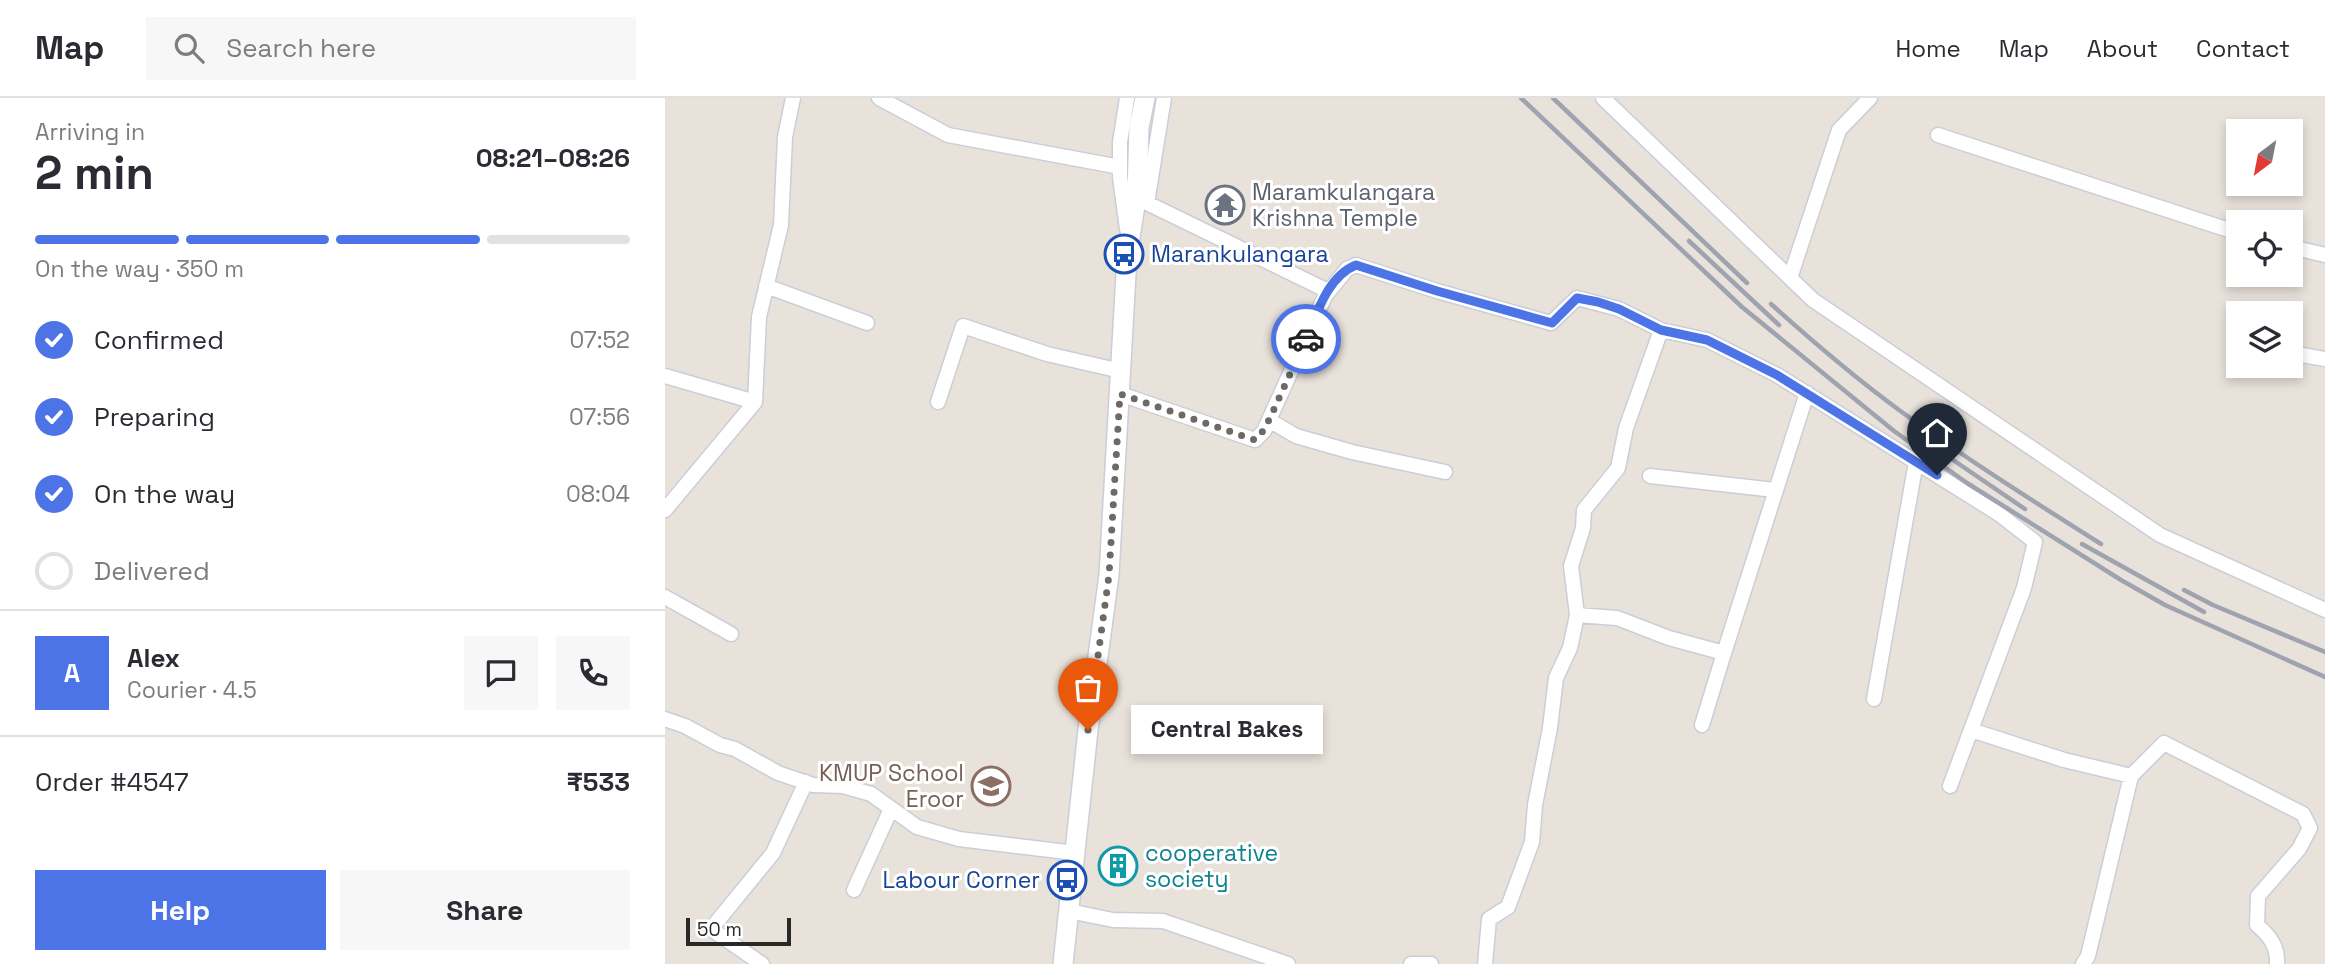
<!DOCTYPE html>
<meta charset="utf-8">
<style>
:root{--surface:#fff;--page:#f7f7f7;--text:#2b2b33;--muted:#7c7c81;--line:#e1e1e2;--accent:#4c74e6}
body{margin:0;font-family:"Space Grotesk",sans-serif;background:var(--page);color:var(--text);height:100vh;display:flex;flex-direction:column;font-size:26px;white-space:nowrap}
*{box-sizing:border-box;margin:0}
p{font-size:23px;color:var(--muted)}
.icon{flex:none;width:38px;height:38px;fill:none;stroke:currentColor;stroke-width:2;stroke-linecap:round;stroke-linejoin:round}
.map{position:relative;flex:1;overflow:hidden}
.drawer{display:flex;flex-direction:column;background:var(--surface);width:665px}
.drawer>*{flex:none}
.needle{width:46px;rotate:212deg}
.buttons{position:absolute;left:1561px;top:21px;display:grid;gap:14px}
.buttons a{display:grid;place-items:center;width:77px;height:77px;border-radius:0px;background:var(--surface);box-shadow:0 4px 10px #0003;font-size:35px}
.scale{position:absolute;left:21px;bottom:18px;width:105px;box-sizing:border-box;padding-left:7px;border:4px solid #282828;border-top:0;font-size:19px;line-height:24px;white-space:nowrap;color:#282828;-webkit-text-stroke:5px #fff;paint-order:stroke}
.pin{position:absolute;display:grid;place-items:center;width:60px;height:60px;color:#fff;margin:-72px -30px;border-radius:50% 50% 50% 0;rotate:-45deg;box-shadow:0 0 7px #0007}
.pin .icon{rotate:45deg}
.courier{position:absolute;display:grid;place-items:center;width:70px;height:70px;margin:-35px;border:5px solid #4c74e6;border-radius:50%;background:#fff;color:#222;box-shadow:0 2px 9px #0007}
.bubble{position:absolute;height:49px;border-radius:0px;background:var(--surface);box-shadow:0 4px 10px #0003;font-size:23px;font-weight:800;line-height:49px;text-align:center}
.summary em{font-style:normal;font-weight:800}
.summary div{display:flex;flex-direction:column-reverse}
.summary{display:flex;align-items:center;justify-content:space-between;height:119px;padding:0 35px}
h1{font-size:46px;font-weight:800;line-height:52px}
.bar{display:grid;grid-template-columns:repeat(4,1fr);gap:10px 7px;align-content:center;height:84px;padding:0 35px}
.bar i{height:9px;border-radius:5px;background:var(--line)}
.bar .on{background:var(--accent)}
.bar p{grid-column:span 4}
.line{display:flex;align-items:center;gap:18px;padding:0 35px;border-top:2px solid var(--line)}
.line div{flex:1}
.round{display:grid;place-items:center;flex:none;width:74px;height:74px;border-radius:0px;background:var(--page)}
ol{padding:0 35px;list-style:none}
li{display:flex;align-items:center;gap:21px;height:77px}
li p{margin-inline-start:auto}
li .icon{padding:7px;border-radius:50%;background:var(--accent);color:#fff;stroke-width:4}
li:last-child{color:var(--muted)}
li i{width:38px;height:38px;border:4px solid var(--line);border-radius:50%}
.action{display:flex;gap:14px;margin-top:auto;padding:14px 35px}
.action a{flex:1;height:80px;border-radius:0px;background:var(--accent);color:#fff;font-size:28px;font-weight:800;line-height:80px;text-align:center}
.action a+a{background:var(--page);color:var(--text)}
header{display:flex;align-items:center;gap:42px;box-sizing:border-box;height:98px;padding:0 35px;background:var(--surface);border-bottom:2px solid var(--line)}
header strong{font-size:33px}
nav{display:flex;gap:38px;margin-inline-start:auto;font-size:24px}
.search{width:490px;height:63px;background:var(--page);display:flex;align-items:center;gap:18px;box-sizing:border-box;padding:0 24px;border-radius:0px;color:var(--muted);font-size:26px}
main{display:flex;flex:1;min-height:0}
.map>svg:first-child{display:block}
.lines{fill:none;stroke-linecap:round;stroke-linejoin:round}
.minor-casing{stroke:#caced9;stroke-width:17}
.secondary-casing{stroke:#caced9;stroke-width:22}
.minor{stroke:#fff;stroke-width:14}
.secondary{stroke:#fff;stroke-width:19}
.rail{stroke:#9fa3b0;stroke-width:4.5}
.done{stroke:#6c6967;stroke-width:7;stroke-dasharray:0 12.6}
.route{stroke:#4c74e6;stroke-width:9}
.labels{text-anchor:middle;stroke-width:6;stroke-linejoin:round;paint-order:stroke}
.worship-label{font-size:23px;fill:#5b616d;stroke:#fff;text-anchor:start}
.transit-label{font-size:23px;fill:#164399;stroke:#fff;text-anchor:start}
.education-label{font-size:23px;fill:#785e54;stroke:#fff;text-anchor:end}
.culture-label{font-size:23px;fill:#0d838f;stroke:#fff;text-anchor:start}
</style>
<header>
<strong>Map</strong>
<div class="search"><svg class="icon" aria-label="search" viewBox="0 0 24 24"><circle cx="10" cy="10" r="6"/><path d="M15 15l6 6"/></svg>Search here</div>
<nav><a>Home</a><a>Map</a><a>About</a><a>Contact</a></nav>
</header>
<main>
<section class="drawer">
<div class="summary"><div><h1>2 min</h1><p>Arriving in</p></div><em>08:21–08:26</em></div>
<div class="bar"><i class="on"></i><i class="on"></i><i class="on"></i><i></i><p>On the way · 350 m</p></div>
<ol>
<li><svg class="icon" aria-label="check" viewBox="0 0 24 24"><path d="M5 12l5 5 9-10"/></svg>Confirmed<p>07:52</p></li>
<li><svg class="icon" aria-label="check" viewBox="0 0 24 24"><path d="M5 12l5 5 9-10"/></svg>Preparing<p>07:56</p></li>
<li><svg class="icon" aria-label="check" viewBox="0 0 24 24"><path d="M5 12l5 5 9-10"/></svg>On the way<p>08:04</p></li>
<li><i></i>Delivered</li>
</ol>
<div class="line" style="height:126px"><b class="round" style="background:var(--accent);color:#fff">A</b><div><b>Alex</b><p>Courier · 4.5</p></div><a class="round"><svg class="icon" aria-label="chat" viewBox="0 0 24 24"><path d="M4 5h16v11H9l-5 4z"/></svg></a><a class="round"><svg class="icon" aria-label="phone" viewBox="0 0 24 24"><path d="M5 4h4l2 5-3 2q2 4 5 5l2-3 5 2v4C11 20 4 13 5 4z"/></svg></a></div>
<div class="line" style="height:91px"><div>Order #4547</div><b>₹533</b></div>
<div class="action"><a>Help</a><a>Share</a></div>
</section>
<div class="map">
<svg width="1660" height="866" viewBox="0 0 1660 866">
<rect width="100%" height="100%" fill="#e9e2db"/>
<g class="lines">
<defs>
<path id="minor" d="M214,0l69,37 172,32
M499,0l-17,105 181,88
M938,0l210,202 347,235 165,75
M1273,37l300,98
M462,131l-7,-52v-35l7,-44
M1626,149l34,8
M1125,180l49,-148 31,-32
M101,188l101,37
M1626,255l34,6
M0,278l90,26 -90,108
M455,296l135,46 9,-9 5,-11 56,-124 22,-27 9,-4 81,26 114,32 26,-25 42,11 42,21 46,10 70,35 222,139 36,28 -11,46 -74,198
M90,304l4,-85 22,-92 4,-88 8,-39
M273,304l25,-76 84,28 74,17
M604,322l27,16 56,16 93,20
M985,378l125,14
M0,499l66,37
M912,517l40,3 52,20 55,15 83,-260
M1209,601l42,-237
M0,621l20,7 35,19 15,4 43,24 35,12 30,1 28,8 46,33 42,12 116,14
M1037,627l22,-72
M1306,632l93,30 67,16
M189,792l37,-81
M404,813l44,9 50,1 125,43
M97,866l-51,-35 62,-76 33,-71
M746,866h20
M820,866l4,-45 19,-12 24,-65 3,-37 15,-77 6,-50 14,-30 7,-33 -6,-49 12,-38 1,-18 34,-42 8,-40 35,-98
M1418,866l5,-8 43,-180 33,-33 139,71 7,14 -11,21 -41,47 -1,29c13,11 21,22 20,39"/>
<path id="secondary" d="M398,866l25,-234 21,-155 18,-319 10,-63 2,-66 6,-29"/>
</defs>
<!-- minor casing -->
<use href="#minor" class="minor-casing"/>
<!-- secondary casing -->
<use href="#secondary" class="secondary-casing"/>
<!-- minor -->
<use href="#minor" class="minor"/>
<!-- secondary -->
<use href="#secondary" class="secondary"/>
<!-- rail -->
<path class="rail" d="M856,0l221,209 152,124 73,52 154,97 44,25 160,72
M888,0l194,185
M1024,143l90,84
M1106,206c41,37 83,73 128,106 66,48 134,91 202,134
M1250,336l110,75
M1417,446l122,68
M1519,492l29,15 112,47"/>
</g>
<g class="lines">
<!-- done -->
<path class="done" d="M423,632l21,-155 11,-181 135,46 8,-9 6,-11 37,-81"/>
<!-- route -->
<path class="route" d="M641,241c11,-26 22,-63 50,-74l81,26 115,32 25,-25 21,4 21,7 42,21 46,10 70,35 160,100"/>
</g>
<!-- icons -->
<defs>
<symbol id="temple-ring" viewBox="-11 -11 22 22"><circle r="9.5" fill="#fff" stroke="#6b7280" stroke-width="1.5"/><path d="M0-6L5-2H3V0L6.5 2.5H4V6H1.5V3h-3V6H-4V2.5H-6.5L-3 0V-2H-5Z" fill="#6b7280"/></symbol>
<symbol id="bus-ring" viewBox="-11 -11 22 22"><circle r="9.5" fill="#fff" stroke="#1a4fb4" stroke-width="1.5"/><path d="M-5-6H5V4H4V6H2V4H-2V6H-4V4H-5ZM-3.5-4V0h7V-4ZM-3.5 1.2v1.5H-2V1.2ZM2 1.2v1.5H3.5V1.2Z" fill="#1a4fb4"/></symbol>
<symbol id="school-ring" viewBox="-11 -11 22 22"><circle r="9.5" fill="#fff" stroke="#8d6e63" stroke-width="1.5"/><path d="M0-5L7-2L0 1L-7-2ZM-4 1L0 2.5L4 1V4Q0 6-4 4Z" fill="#8d6e63"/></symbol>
<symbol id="building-ring" viewBox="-11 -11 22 22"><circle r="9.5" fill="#fff" stroke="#0f9aa8" stroke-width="1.5"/><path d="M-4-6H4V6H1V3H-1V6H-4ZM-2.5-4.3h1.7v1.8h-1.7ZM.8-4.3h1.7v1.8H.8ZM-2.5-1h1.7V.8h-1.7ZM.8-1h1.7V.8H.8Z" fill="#0f9aa8"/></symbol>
</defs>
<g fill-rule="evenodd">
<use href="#temple-ring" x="538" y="85" width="44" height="44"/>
<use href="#bus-ring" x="437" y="134" width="44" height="44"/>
<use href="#school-ring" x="304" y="666" width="44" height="44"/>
<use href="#building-ring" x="431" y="746" width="44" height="44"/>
<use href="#bus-ring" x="380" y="760" width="44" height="44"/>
</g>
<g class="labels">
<!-- worship labels -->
<g class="worship-label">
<text x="587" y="102">Maramkulangara<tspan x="587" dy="26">Krishna Temple</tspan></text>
</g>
<!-- transit labels -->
<g class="transit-label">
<text x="486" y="164">Marankulangara</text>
<text x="375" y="790" text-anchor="end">Labour Corner</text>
</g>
<!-- education labels -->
<g class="education-label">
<text x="299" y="683">KMUP School<tspan x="299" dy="26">Eroor</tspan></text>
</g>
<!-- culture labels -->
<g class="culture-label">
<text x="480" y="763">cooperative<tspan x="480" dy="26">society</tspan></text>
</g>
</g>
</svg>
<div class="buttons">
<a><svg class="needle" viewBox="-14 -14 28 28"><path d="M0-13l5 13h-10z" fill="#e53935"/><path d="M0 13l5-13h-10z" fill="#7c7c81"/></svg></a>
<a><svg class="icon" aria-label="locate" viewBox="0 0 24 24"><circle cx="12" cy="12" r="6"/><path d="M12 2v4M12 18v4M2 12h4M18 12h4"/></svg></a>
<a><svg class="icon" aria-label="layers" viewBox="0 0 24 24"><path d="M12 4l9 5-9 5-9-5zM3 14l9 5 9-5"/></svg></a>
</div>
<div class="scale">50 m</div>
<div class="pin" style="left:423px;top:632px;background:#ea580c"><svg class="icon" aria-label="bag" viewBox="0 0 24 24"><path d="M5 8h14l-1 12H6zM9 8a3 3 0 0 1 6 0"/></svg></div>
<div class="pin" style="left:1272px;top:377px;background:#1f2937"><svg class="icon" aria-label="home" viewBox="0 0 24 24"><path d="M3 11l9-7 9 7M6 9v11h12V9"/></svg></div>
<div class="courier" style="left:641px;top:241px"><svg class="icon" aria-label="car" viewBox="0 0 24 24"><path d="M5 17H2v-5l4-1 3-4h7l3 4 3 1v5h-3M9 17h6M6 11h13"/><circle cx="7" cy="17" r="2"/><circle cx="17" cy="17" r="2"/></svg></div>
<div class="bubble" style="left:466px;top:607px;width:192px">Central Bakes</div>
</div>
</main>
